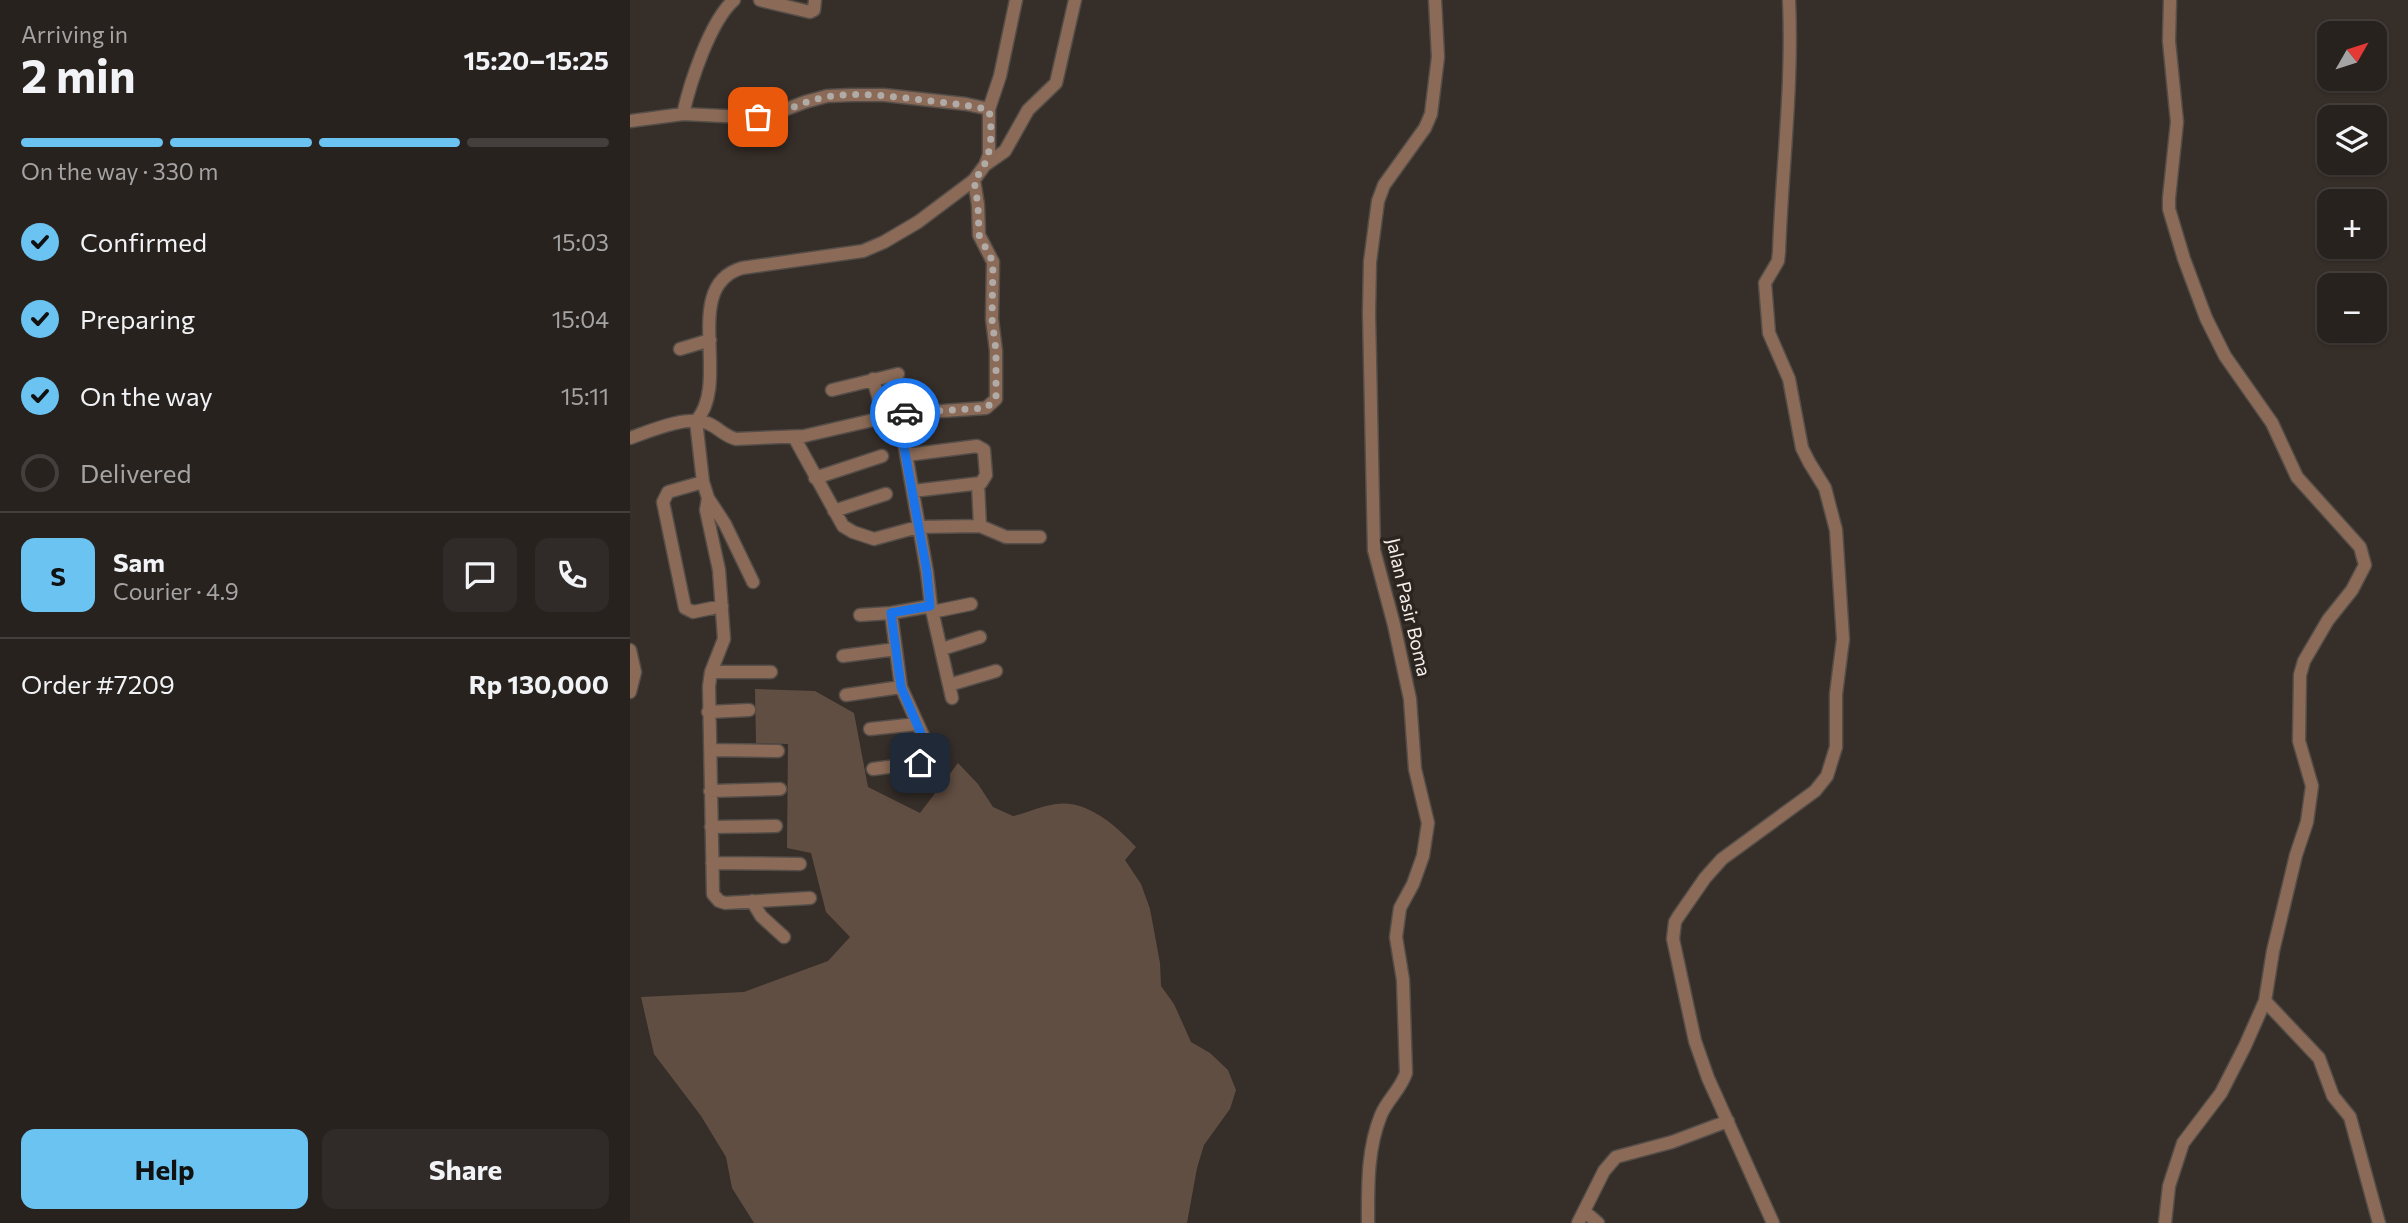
<!DOCTYPE html>
<meta charset="utf-8">
<style>
:root{--surface:#28221f;--page:#302a28;--text:#f1f3f6;--muted:#a5a4a4;--line:#443f3d;--accent:#6ac3f1}
body{margin:0;font-family:Commissioner,sans-serif;background:var(--page);color:var(--text);height:100vh;display:flex;flex-direction:column;font-size:26px;white-space:nowrap}
*{box-sizing:border-box;margin:0}
p{font-size:23px;color:var(--muted)}
.icon{flex:none;width:38px;height:38px;fill:none;stroke:currentColor;stroke-width:2;stroke-linecap:round;stroke-linejoin:round}
.map{position:relative;flex:1;overflow:hidden}
.details{display:flex;flex-direction:column;background:var(--surface);width:630px}
.details>*{flex:none}
.needle{width:46px;rotate:51deg}
.fabs{position:absolute;left:1687px;top:21px;display:grid;gap:14px}
.fabs a{display:grid;place-items:center;width:70px;height:70px;border-radius:14px;background:var(--surface);box-shadow:0 2px 5px #0004,0 0 0 2px var(--line);font-size:35px}
.pin{position:absolute;display:grid;place-items:center;width:60px;height:60px;color:#fff;margin:-30px;border-radius:14px;box-shadow:0 4px 10px #0006}
.courier{position:absolute;display:grid;place-items:center;width:70px;height:70px;margin:-35px;border:5px solid #1a73e8;border-radius:50%;background:#fff;color:#222;box-shadow:0 2px 9px #0007}
.overview em{font-style:normal;font-weight:700}
.overview div{display:flex;flex-direction:column-reverse}
.overview{display:flex;align-items:center;justify-content:space-between;height:119px;padding:0 21px}
h1{font-size:46px;font-weight:700;line-height:52px}
.bar{display:grid;grid-template-columns:repeat(4,1fr);gap:10px 7px;align-content:center;height:84px;padding:0 21px}
.bar i{height:9px;border-radius:5px;background:var(--line)}
.bar .active{background:var(--accent)}
.bar p{grid-column:span 4}
.line{display:flex;align-items:center;gap:18px;padding:0 21px;border-top:2px solid var(--line)}
.line div{flex:1}
.round{display:grid;place-items:center;flex:none;width:74px;height:74px;border-radius:14px;background:var(--page)}
ol{padding:0 21px;list-style:none}
li{display:flex;align-items:center;gap:21px;height:77px}
li p{margin-inline-start:auto}
li .icon{padding:7px;border-radius:50%;background:var(--accent);color:#111;stroke-width:4}
li:last-child{color:var(--muted)}
li i{width:38px;height:38px;border:4px solid var(--line);border-radius:50%}
.action{display:flex;gap:14px;margin-top:auto;padding:14px 21px}
.action a{flex:1;height:80px;border-radius:14px;background:var(--accent);color:#111;font-size:28px;font-weight:700;line-height:80px;text-align:center}
.action a+a{background:var(--page);color:var(--text)}
main{display:flex;flex:1;min-height:0}
.map>svg:first-child{display:block}
.green{fill:#614e42}
.lines{fill:none;stroke-linecap:round;stroke-linejoin:round}
.minor-casing{stroke:#544d48;stroke-width:15}
.minor{stroke:#8b6b57;stroke-width:12}
.done{stroke:#b1aba7;stroke-width:7;stroke-dasharray:0 12.6}
.route{stroke:#1a73e8;stroke-width:9}
.labels{text-anchor:middle;stroke-width:7;stroke-linejoin:round;paint-order:stroke}
.street-label{font-size:19px;fill:#f3eeeb;stroke:#2c241f}
</style>
<main>
<section class="details">
<div class="overview"><div><h1>2 min</h1><p>Arriving in</p></div><em>15:20–15:25</em></div>
<div class="bar"><i class="active"></i><i class="active"></i><i class="active"></i><i></i><p>On the way · 330 m</p></div>
<ol>
<li><svg class="icon" aria-label="check" viewBox="0 0 24 24"><path d="M5 12l5 5 9-10"/></svg>Confirmed<p>15:03</p></li>
<li><svg class="icon" aria-label="check" viewBox="0 0 24 24"><path d="M5 12l5 5 9-10"/></svg>Preparing<p>15:04</p></li>
<li><svg class="icon" aria-label="check" viewBox="0 0 24 24"><path d="M5 12l5 5 9-10"/></svg>On the way<p>15:11</p></li>
<li><i></i>Delivered</li>
</ol>
<div class="line" style="height:126px"><b class="round" style="background:var(--accent);color:#111">S</b><div><b>Sam</b><p>Courier · 4.9</p></div><a class="round"><svg class="icon" aria-label="chat" viewBox="0 0 24 24"><path d="M4 5h16v11H9l-5 4z"/></svg></a><a class="round"><svg class="icon" aria-label="phone" viewBox="0 0 24 24"><path d="M5 4h4l2 5-3 2q2 4 5 5l2-3 5 2v4C11 20 4 13 5 4z"/></svg></a></div>
<div class="line" style="height:91px"><div>Order #7209</div><b>Rp 130,000</b></div>
<div class="action"><a>Help</a><a>Share</a></div>
</section>
<div class="map">
<svg width="1778" height="1223" viewBox="0 0 1778 1223">
<rect width="100%" height="100%" fill="#362e29"/>
<!-- green -->
<path class="green" d="M125,689l60,2 39,22 14,74 52,26 38,-50 20,21 15,23 20,9c14,-3 28,-10 43,-12 30,-5 61,22 80,43l-11,13 16,24 9,25 10,54 1,23 13,18 17,38 19,11 18,17 8,20 -6,19 -26,36 -7,23 -10,55h-433l-22,-35 -6,-31 -25,-41 -47,-62 -13,-57 103,-5 84,-31 22,-24 -24,-25 -15,-59 -24,-5 1,-104 -32,-1z"/>
<g class="lines">
<defs>
<path id="minor" d="M130,0l50,12 4,-2 1,-10
M53,114c7,-31 27,-93 51,-114
M0,121l53,-7 61,3 27,-2 34,-13 22,-6 25,-1h32l82,9 23,5
M355,165l20,-14 23,-41 28,-27 19,-83
M50,349l30,-9
M243,379l11,38
M202,390l66,-16
M269,414l28,158 4,34 21,92
M164,437l49,89 10,6 21,7 44,-12 62,-1 26,11h34
M0,438c20,-7 57,-23 77,-15 11,4 17,13 29,16l68,-3 95,-22 87,-6 10,-9v-48l-4,-32 1,-57 -14,-27 -1,-30 -4,-25
M277,455l70,-9 7,4 2,25 -5,8 -68,8
M185,478l67,-22
M73,482l-35,10 -5,10 22,106 8,4 29,-6
M348,484l2,42
M78,498l-2,12 13,60 5,69 -13,33 -2,14 4,208 6,7 6,2 85,-5
M204,511l52,-17
M123,582l-28,-58 -17,-26 -5,-16 -7,-61c36,-39 -16,-135 46,-153l121,-17 21,-9 34,-20 56,-42 11,-15 4,-10v-46l11,-33 16,-76
M302,612l39,-8
M230,615l31,-2
M312,649l38,-12
M0,650l5,22 -5,20
M213,656l53,-7
M81,672h60
M319,685l47,-14
M216,695l55,-8
M78,712l41,-2
M240,729l47,-5
M81,750l67,1
M243,769l54,-7 4,-3v-6l-30,-66 -10,-74 40,-7
M80,791l70,-2
M81,827l65,-1
M82,863l88,1
M122,901l9,15 23,21
M1635,1001l54,57 14,38 17,21 29,106
M954,1211l14,12
M738,1223c0,-36 -1,-74 13,-108 6,-15 20,-26 25,-42l-3,-93 -7,-43 4,-29 13,-24 10,-28 5,-33 -13,-54 -5,-70 -16,-74 -20,-75 -5,-237 1,-51 8,-61 6,-16 41,-57 6,-14 7,-57 -3,-57
M948,1223l26,-52 12,-14 56,-15 56,-21
M1143,1223l-65,-145 -13,-37 -22,-102 2,-17 3,-5 27,-39 17,-19 93,-68 12,-15 9,-29v-53l7,-55 -7,-109 -11,-42 -16,-26 -7,-14 -13,-69 -20,-46 -4,-50 13,-22 1,-9c3,-84 14,-168 10,-252
M1535,1223l4,-37 14,-43 38,-50 24,-47 20,-45 8,-50 23,-96 11,-33 5,-36 -13,-45 1,-66 4,-14 24,-41 24,-30 13,-25 -5,-18 -63,-70 -25,-54 -47,-67 -19,-38 -22,-59 -15,-50v-11l8,-76 -8,-81 1,-41"/>
</defs>
<!-- minor casing -->
<use href="#minor" class="minor-casing"/>
<!-- minor -->
<use href="#minor" class="minor"/>
</g>
<g class="lines">
<!-- done -->
<path class="done" d="M128,117c24,-3 45,-16 68,-20 34,-6 70,0 104,4 20,2 39,4 59,9 4,24 3,51 -15,70l4,25 1,30 14,27 -1,57 4,32v48l-10,9 -81,5"/>
<!-- route -->
<path class="route" d="M275,413l-7,1 29,158 3,34 -39,7 10,74 30,70 -2,4 -9,2"/>
</g>
<g class="labels">
<!-- street labels -->
<g class="street-label">
<text transform="translate(779 607) rotate(77)" y="7">Jalan Pasir Boma</text>
</g>
</g>
</svg>
<div class="fabs">
<a><svg class="needle" viewBox="-14 -14 28 28"><path d="M0-13l5 13h-10z" fill="#e53935"/><path d="M0 13l5-13h-10z" fill="#a5a4a4"/></svg></a>
<a><svg class="icon" aria-label="layers" viewBox="0 0 24 24"><path d="M12 4l9 5-9 5-9-5zM3 14l9 5 9-5"/></svg></a>
<a>+</a>
<a>−</a>
</div>
<div class="pin" style="left:128px;top:117px;background:#ea580c"><svg class="icon" aria-label="bag" viewBox="0 0 24 24"><path d="M5 8h14l-1 12H6zM9 8a3 3 0 0 1 6 0"/></svg></div>
<div class="pin" style="left:290px;top:763px;background:#1f2937"><svg class="icon" aria-label="home" viewBox="0 0 24 24"><path d="M3 11l9-7 9 7M6 9v11h12V9"/></svg></div>
<div class="courier" style="left:275px;top:413px"><svg class="icon" aria-label="car" viewBox="0 0 24 24"><path d="M5 17H2v-5l4-1 3-4h7l3 4 3 1v5h-3M9 17h6M6 11h13"/><circle cx="7" cy="17" r="2"/><circle cx="17" cy="17" r="2"/></svg></div>
</div>
</main>
